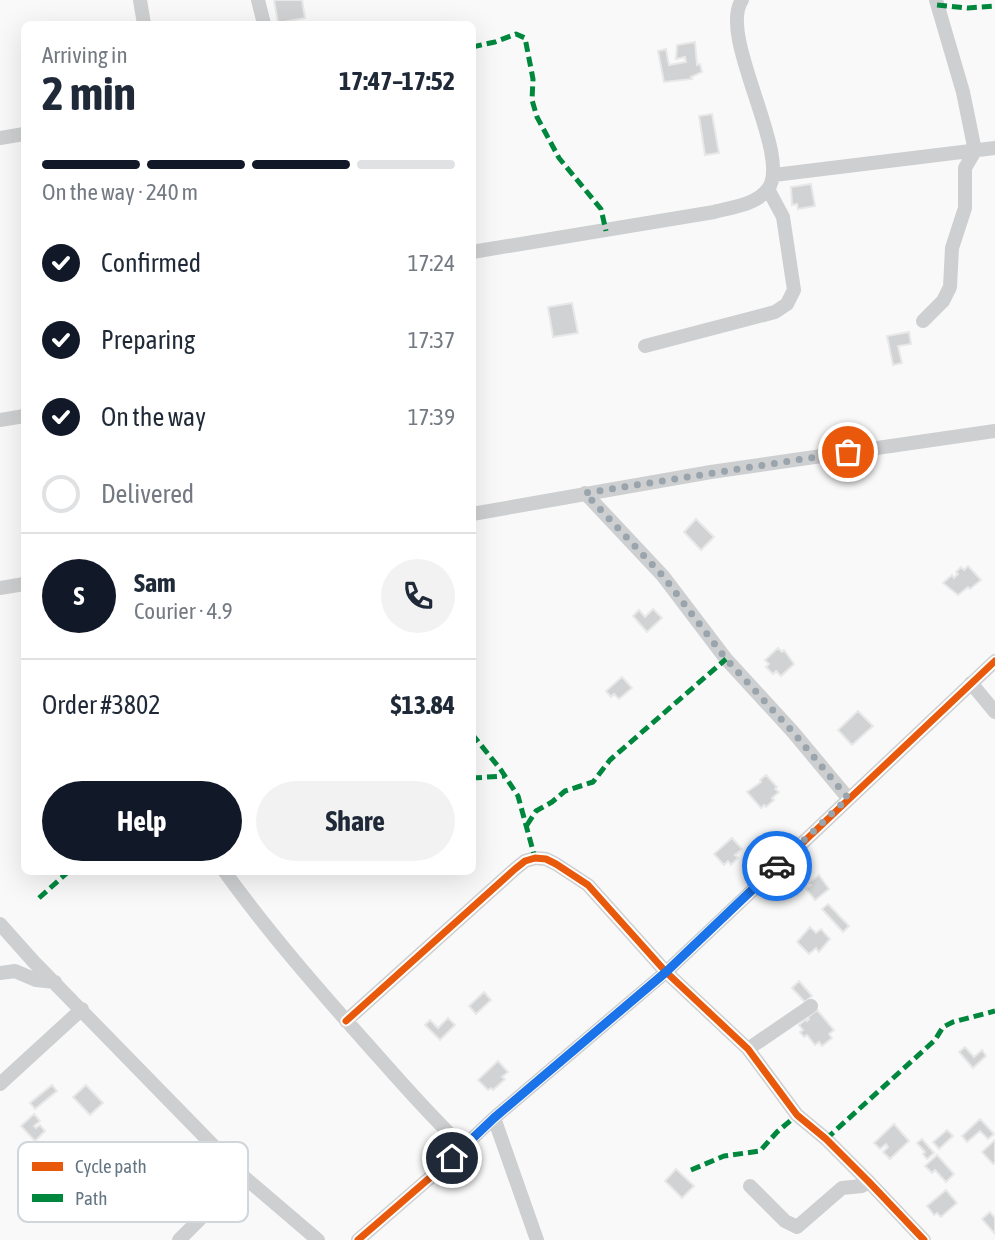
<!DOCTYPE html>
<meta charset="utf-8">
<style>
:root{--surface:#fff;--page:#f2f2f3;--text:#1f2937;--muted:#747a83;--line:#e0e1e3;--accent:#111827}
body{margin:0;font-family:"Asap Condensed",sans-serif;background:var(--page);color:var(--text);height:100vh;display:flex;flex-direction:column;font-size:26px;white-space:nowrap}
*{box-sizing:border-box;margin:0}
p{font-size:23px;color:var(--muted)}
.icon{flex:none;width:38px;height:38px;fill:none;stroke:currentColor;stroke-width:2;stroke-linecap:round;stroke-linejoin:round}
.map{position:relative;flex:1;overflow:hidden}
.panel{position:absolute;left:21px;top:21px;width:455px;height:854px;display:flex;flex-direction:column;background:var(--surface);border-radius:10px;box-shadow:0 7px 28px #0002}
.panel>*{flex:none}
.pin{position:absolute;display:grid;place-items:center;width:60px;height:60px;color:#fff;margin:-30px;border:4px solid #fff;border-radius:50%;box-shadow:0 2px 7px #0007}
.courier{position:absolute;display:grid;place-items:center;width:70px;height:70px;margin:-35px;border:5px solid #1a73e8;border-radius:50%;background:#fff;color:#222;box-shadow:0 2px 9px #0007}
.overview em{font-style:normal;font-weight:700}
.overview div{display:flex;flex-direction:column-reverse}
.overview{display:flex;align-items:center;justify-content:space-between;height:119px;padding:0 21px}
h1{font-size:46px;font-weight:700;line-height:52px}
.bar{display:grid;grid-template-columns:repeat(4,1fr);gap:10px 7px;align-content:center;height:84px;padding:0 21px}
.bar i{height:9px;border-radius:5px;background:var(--line)}
.bar .current{background:var(--accent)}
.bar p{grid-column:span 4}
.line{display:flex;align-items:center;gap:18px;padding:0 21px;border-top:2px solid var(--line)}
.line div{flex:1}
.round{display:grid;place-items:center;flex:none;width:74px;height:74px;border-radius:37px;background:var(--page)}
ol{padding:0 21px;list-style:none}
li{display:flex;align-items:center;gap:21px;height:77px}
li p{margin-inline-start:auto}
li .icon{padding:7px;border-radius:50%;background:var(--accent);color:#fff;stroke-width:4}
li:last-child{color:var(--muted)}
li i{width:38px;height:38px;border:4px solid var(--line);border-radius:50%}
.action{display:flex;gap:14px;margin-top:auto;padding:14px 21px}
.action a{flex:1;height:80px;border-radius:42px;background:var(--accent);color:#fff;font-size:28px;font-weight:700;line-height:80px;text-align:center}
.action a+a{background:var(--page);color:var(--text)}
.map>svg:first-child{display:block}
.building{fill:#d0d2d3;stroke:#e8e8e8;stroke-width:2}
.lines{fill:none;stroke-linecap:round;stroke-linejoin:round}
.street{stroke:#cecfd0;stroke-width:14}
.quiet{stroke:#00873e;stroke-width:5;stroke-dasharray:10 5;stroke-linecap:butt}
.cycleway-casing{stroke:#fff;stroke-width:11}
.cycleway{stroke:#e8590c;stroke-width:7}
.done{stroke:#99a4ac;stroke-width:7;stroke-dasharray:0 12.6}
.route{stroke:#1a73e8;stroke-width:9}
.key{fill:#fff;stroke:#d1d6da;stroke-width:2}
.key-label{font-size:19px;fill:#657683}
</style>
<div class="map">
<svg width="995" height="1240" viewBox="0 0 995 1240">
<rect width="100%" height="100%" fill="#f9f9f9"/>
<!-- building -->
<path class="building" d="M274,0h28l3,18 -27,5z
M695,42l2,23 3,-1 2,8 -11,5 1,2 -28,3 -6,-31 8,-2 3,16 17,-3 -1,-5 -9,2 1,-14z
M712,114l7,39 -14,2 -6,-39z
M811,184l4,22 -17,3 -1,-5 -5,1 -1,-18z
M572,303l6,30 -25,4 -5,-30z
M909,332l2,12 -13,2 4,17 -9,2 -6,-29z
M696,519l18,18 -13,13 -17,-18z
M968,566l13,14 -11,9 -2,-2 -10,8 -15,-12 9,-8 2,3 4,-4 -2,-2 5,-5 3,3z
M653,609l9,9 -15,14 -14,-16 6,-6 6,7z
M778,648l4,4 2,-2 10,14 -13,12 -5,-5 -3,3 -7,-7 3,-3 -4,-4z
M622,677l10,11 -13,11 -5,-5 -3,3 -5,-6z
M858,711l15,15 -21,19 -14,-15z
M766,775l11,12 -2,2 4,3 -7,6 2,2 -8,7 -2,-2 -3,3 -14,-16 14,-10 -1,-2z
M732,838l10,11 -7,6 3,3 -7,7 -3,-4 -4,4 -10,-11z
M819,875l10,14 -14,11 -9,-11 5,-4 -2,-2z
M828,904l21,22 -6,6 -21,-23z
M810,927l6,6 5,-4 9,10 -11,13 -3,-4 -7,6 -12,-12z
M799,981l13,15 -7,6 -13,-14z
M484,992l7,8 -15,14 -7,-8z
M817,1010l17,20 -5,4 3,4 -10,8 -3,-4 -4,3 -8,-10 -3,2 -4,-5 3,-2 -4,-5 7,-6 1,2 2,-2 -1,-2z
M448,1018l7,7 -15,15 -15,-15 5,-5 8,8z
M965,1047l9,10 8,-7 4,6 -13,12 -14,-16z
M498,1061l10,11 -6,5 3,2 -12,11 -2,-2 -3,2 -10,-10z
M52,1085l5,6 -22,18 -5,-6z
M86,1085l17,18 -13,12 -17,-18z
M34,1114l6,7 -6,5 2,2 4,-3 5,6 -10,10 -14,-15z
M980,1119l14,15 -6,5 -8,-8 -13,11 -5,-6z
M894,1124l15,17 -19,18 -7,-7 5,-5 -2,-3 -6,5 -6,-6z
M947,1130l6,6 -14,13 -6,-7z
M922,1139l12,14 -7,6 -4,-5 2,-2 -8,-9z
M995,1140v23l-2,1 -11,-12z
M937,1155l17,19 -8,8 -11,-12 -3,3 -7,-7z
M676,1169l18,17 -12,12 -17,-17z
M946,1190l11,13 -16,14 -4,-4 -3,2 -7,-9z
M990,1212l5,6v16l-13,-15z"/>
<g class="lines">
<!-- street -->
<path class="street" d="M140,0l4,24
M258,0l6,24
M0,138l24,-4
M774,175l221,-27
M472,252l242,-40c18,-5 42,-7 54,-23 25,-33 -51,-153 -26,-189
M923,321l20,-20 7,-14 2,-39 13,-40v-40l10,-17 -12,-59 -27,-92
M645,346l130,-34 12,-8 7,-14 -11,-73 -15,-28
M0,420l24,-4
M585,493l78,83 63,83 67,73 55,66
M472,514l239,-42 284,-41
M0,588l24,-4
M971,683l24,29
M225,872c44,61 93,117 143,173 31,35 61,70 95,102
M0,924l33,37 210,215 75,64
M0,973l15,-2 21,9 19,2
M346,1021l169,-152 10,-8 10,-3 11,1 10,5 32,21 78,87 82,77 49,66 29,24 43,43 55,58
M748,1049l63,-43
M0,1084l82,-75
M494,1118l43,122
M750,1186l35,35 12,6 45,-39 20,-2 7,-4
M179,1240l64,-64
M358,1240l82,-71 54,-51 172,-146 329,-311"/>
<!-- quiet -->
<path class="quiet" d="M937,5l31,3 27,-2
M472,47l23,-5 21,-8 9,4 8,41 -1,21 5,17 22,41 42,51 5,22
M472,734l29,36 17,26 17,62
M472,778l33,-2
M527,825l9,-14 16,-9 13,-11 28,-9 17,-22 116,-101
M39,898l29,-26
M826,1139l109,-99 8,-13 10,-5 42,-11
M691,1170l33,-14 36,-5 17,-19 20,-17"/>
<defs>
<path id="cycleway" d="M346,1021l169,-152 10,-8 10,-3 11,1 10,5 32,21 78,87 82,77 49,66 29,24 43,43 55,58
M358,1240l82,-71 54,-51 172,-146 329,-311"/>
</defs>
<!-- cycleway casing -->
<use href="#cycleway" class="cycleway-casing"/>
<!-- cycleway -->
<use href="#cycleway" class="cycleway"/>
</g>
<g class="lines">
<!-- done -->
<path class="done" d="M777,866l71,-68 -55,-66 -67,-73 -63,-83 -78,-83 263,-41"/>
<!-- route -->
<path class="route" d="M452,1158l42,-40 172,-146 111,-106"/>
</g>
<!-- legend -->
<rect x="18" y="1142" width="230" height="80" rx="10" class="key"/>
<rect x="32" y="1162" width="31" height="9" fill="#e8590c"/>
<rect x="32" y="1194" width="31" height="8" fill="#00873e"/>
<g class="key-label">
<text x="75" y="1173">Cycle path</text>
<text x="75" y="1205">Path</text>
</g>
</svg>
<div class="pin" style="left:848px;top:452px;background:#ea580c"><svg class="icon" aria-label="bag" viewBox="0 0 24 24"><path d="M5 8h14l-1 12H6zM9 8a3 3 0 0 1 6 0"/></svg></div>
<div class="pin" style="left:452px;top:1158px;background:#1f2937"><svg class="icon" aria-label="home" viewBox="0 0 24 24"><path d="M3 11l9-7 9 7M6 9v11h12V9"/></svg></div>
<div class="courier" style="left:777px;top:866px"><svg class="icon" aria-label="car" viewBox="0 0 24 24"><path d="M5 17H2v-5l4-1 3-4h7l3 4 3 1v5h-3M9 17h6M6 11h13"/><circle cx="7" cy="17" r="2"/><circle cx="17" cy="17" r="2"/></svg></div>
<section class="panel">
<div class="overview"><div><h1>2 min</h1><p>Arriving in</p></div><em>17:47–17:52</em></div>
<div class="bar"><i class="current"></i><i class="current"></i><i class="current"></i><i></i><p>On the way · 240 m</p></div>
<ol>
<li><svg class="icon" aria-label="check" viewBox="0 0 24 24"><path d="M5 12l5 5 9-10"/></svg>Confirmed<p>17:24</p></li>
<li><svg class="icon" aria-label="check" viewBox="0 0 24 24"><path d="M5 12l5 5 9-10"/></svg>Preparing<p>17:37</p></li>
<li><svg class="icon" aria-label="check" viewBox="0 0 24 24"><path d="M5 12l5 5 9-10"/></svg>On the way<p>17:39</p></li>
<li><i></i>Delivered</li>
</ol>
<div class="line" style="height:126px"><b class="round" style="background:var(--accent);color:#fff">S</b><div><b>Sam</b><p>Courier · 4.9</p></div><a class="round"><svg class="icon" aria-label="phone" viewBox="0 0 24 24"><path d="M5 4h4l2 5-3 2q2 4 5 5l2-3 5 2v4C11 20 4 13 5 4z"/></svg></a></div>
<div class="line" style="height:91px"><div>Order #3802</div><b>$13.84</b></div>
<div class="action"><a>Help</a><a>Share</a></div>
</section>
</div>
